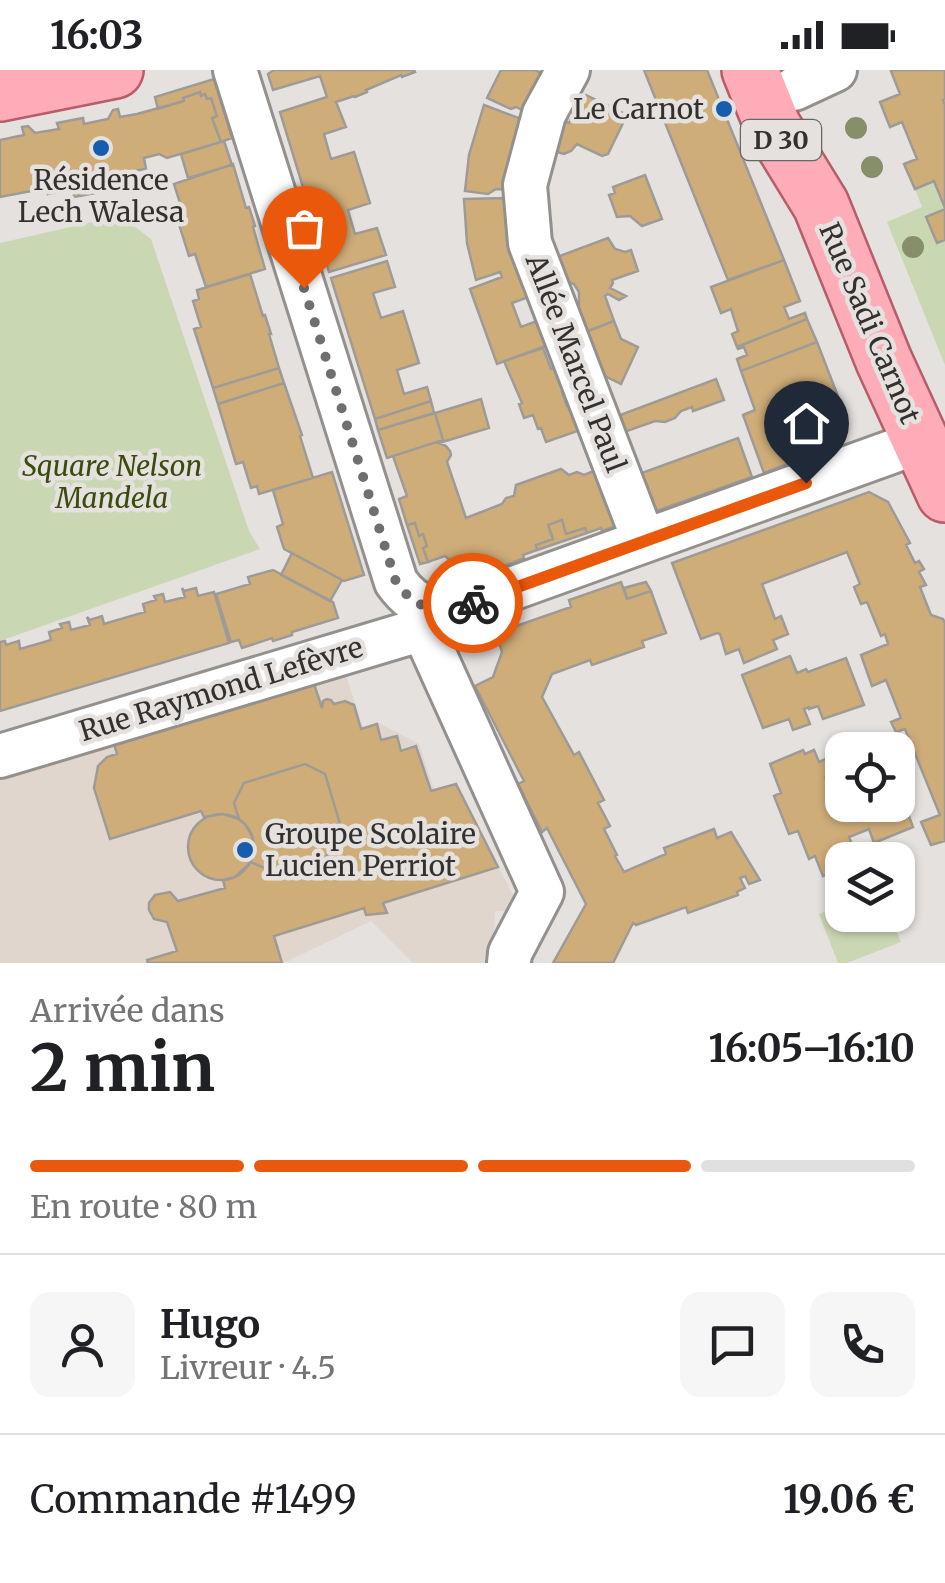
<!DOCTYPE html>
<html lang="fr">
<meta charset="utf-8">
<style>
:root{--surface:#fff;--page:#f6f6f6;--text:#202124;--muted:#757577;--line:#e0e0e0;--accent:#ea580c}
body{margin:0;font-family:Merriweather,serif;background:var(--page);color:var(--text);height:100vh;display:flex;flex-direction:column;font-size:38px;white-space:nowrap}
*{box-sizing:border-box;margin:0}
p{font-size:32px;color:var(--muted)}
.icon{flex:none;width:55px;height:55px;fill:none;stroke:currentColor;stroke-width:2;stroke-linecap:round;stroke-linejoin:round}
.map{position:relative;height:893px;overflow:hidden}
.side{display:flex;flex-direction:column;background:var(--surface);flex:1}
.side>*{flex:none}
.fabs{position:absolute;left:825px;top:662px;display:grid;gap:20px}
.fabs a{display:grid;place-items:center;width:90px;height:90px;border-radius:20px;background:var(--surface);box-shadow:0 2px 8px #0004;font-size:50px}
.pin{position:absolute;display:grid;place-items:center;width:85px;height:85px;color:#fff;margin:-102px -42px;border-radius:50% 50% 50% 0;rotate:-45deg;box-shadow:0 0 10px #0007}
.pin .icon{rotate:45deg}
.courier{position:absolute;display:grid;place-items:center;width:100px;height:100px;margin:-50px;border:8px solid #ea580c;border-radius:50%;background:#fff;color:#222;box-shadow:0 2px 12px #0007}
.summary em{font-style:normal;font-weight:700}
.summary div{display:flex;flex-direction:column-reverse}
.summary{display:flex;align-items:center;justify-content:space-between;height:170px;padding:0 30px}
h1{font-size:65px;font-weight:700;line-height:75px}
.bar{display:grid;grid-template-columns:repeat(4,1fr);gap:15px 10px;align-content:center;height:120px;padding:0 30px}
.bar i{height:12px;border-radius:8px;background:var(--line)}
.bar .active{background:var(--accent)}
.bar p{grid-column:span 4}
.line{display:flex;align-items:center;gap:25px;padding:0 30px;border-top:2px solid var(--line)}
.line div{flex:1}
.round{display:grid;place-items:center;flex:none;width:105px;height:105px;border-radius:20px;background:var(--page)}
.status{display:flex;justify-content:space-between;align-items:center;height:70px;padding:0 50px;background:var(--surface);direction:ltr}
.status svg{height:28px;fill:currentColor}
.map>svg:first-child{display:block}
.built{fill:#e0d6cd}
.green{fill:#cad7b3}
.building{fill:#cfad79;stroke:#9e9b97;stroke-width:2.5}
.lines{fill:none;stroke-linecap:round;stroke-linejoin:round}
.minor-casing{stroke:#93908d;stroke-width:48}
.major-casing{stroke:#b75d69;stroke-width:60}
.minor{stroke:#fff;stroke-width:42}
.major{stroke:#feacb8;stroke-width:55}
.tree{fill:#878e6a}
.done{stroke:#716f6d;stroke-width:10;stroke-dasharray:0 18}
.route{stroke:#ea580c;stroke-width:12}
.poi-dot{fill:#165ead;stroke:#e5e1de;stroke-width:4}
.labels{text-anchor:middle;stroke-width:9;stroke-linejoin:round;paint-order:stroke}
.shield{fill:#e5e1de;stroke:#686664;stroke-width:2.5}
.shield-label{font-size:25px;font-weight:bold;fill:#333130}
.poi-label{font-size:28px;fill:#333130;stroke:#e5e1de;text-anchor:end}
.street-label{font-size:28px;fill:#333130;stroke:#e5e1de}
.park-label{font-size:28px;font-style:italic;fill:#3a4b0c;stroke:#e5e1de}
</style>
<div class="status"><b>16:03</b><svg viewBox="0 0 49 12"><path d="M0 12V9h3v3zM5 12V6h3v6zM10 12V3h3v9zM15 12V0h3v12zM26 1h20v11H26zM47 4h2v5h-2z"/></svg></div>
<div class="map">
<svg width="945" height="893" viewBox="0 0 945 893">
<rect width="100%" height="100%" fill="#e5e1de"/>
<!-- built -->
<path class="built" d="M345,603l18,54 14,-5 42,22 15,45 21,-5 67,128 -27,-1 -3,52h-79l-42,-42 -87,42h-284v-187z"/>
<!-- green -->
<path class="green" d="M934,111l11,27 -18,9 18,23v125l-58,-143 35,-15 -7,-18z
M97,151l33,2 21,16 98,292 11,18 -260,92v-398z
M842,834v11h48l11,27 -54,21h-9l-19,-49z"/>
<!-- building -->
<path class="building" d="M274,0h140l1,2 -13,5 -1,-2 -35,15 1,2 -12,5 -1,-1 -18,6 10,25 -22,7 7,25 23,-7 16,51 -22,7 7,24 22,-6 9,27 -57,17 -49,-160 47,-15 -7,-21 -47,14 -5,-16z
M501,0h34l17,8 -24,35 -12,-6 -5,2 -24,-11z
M644,0h63l77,190 -56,20z
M894,0h51v29l-2,1 2,5v103l-11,-27 -19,8 -11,-25 13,-5 -15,-37 -12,5 -10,-25 20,-8 -9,-23z
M214,9l18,59 -11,4 -9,-24 5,-2 -6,-18 -4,1 -2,-5 -4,2 -1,-4 -17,6 1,3 -26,8 -3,-12z
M200,22l1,4 4,-2 2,5 4,-1 6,18 -5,2 9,24 -54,16 -8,-4 -15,4 2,11 -25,4 2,6 -25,5 2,8 -26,5 -1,-8 -25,5 -1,-6 -47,9v-57l24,-5 -2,-8 6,-1 7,7 24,-4 -2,-6 26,-5 1,6 24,-5 5,-9 5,-1 2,8 17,-3 47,-13 -1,-3z
M586,25l37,18 2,6 -17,35 -6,2 -25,-12 -6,7 -7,3 -11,-3 9,-30 7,2 12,-25z
M484,35l40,15 -16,70 -12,-1 -8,5 -23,-3 4,-36z
M224,71l8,24 -44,13 -7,-24z
M233,94l13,44 3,-1 6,19 -2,1 12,42 -59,18 -11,-33 -6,2 -11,-35 7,-2 -11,-35z
M645,105l17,44 -20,7 -12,-10 -13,1 -8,-22 6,-2 -2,-6z
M507,128l27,97 -22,8 9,24 21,-8 9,25 -54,20 -27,-75 32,-12 -2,-5 -24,8 -9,-37 -3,-44z
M945,139v31l-8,3 -11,-26z
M608,168l7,11 10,3 6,-2 7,21 -26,9 1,3 -3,5 16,8 -7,4 -11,-6 -3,2 9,25 -38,15 -1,-26 4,-5v-13l-5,-8 -12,-4 -13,-20z
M784,190l16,41 -16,6 5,12 16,-6 2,6 -70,28 -5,-13 6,-3 -7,-22 -10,4 -10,-26z
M387,191l8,26 -22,6 8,25 22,-7 16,52 -22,7 7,24 23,-7 4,14 -56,18 -44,-141z
M250,204l13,42 2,-1 6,19h-2l10,34 -66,20 -19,-59 7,-2 -8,-26 6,-2 -2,-9z
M807,249l10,23 -76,29 -4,-12 10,-4 -3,-8 -6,2 -1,-2z
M614,251l7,18 17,8 -17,37 -36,-18 -8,-31z
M817,272l27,70 -4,2 4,11 -7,15 -9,4 2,5h-11l-6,-3 -4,-11 -13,5 3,11 -7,11 -28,11 -21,-58 12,-5 -14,-39z
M543,278l8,21 10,-4 9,24 -8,3 5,14 3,-1 19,22 -43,15 -5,-14 -3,1 -5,-14 -9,3 -5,-14 3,-1 -18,-42z
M279,298l5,15 -66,21 -5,-16z
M716,309l8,21 -31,11 -1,-4 -11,4 -6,7 -10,4 -10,-1 -42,15 -6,-16z
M284,313l18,52 -2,1 13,42 -54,16 -2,-8 -6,2 -8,-26 -7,2 -18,-60z
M481,329l8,29 -50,15 7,3 4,5 1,4 -4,7 19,56 36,-14 4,-6 8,-2 2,-11 45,-16 8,6 8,-3 7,3 25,-10 20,56 -27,10 -1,-3 -14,5 -2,-5 -19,6 -4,-14 -14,5 5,14 -17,6 1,5 -14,5 1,3 -25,10 -2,-6 -28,10 -3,-7h-11l-10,-9 -17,6 -5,-14 4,-2 -4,-12 -4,2 -4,-13 -8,2 -8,-26 8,-3 -14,-40 50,-16 -8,-27z
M431,331l3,12 -56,17 -3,-11z
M435,343l8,27 -56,18 -9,-28z
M809,365l4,11 14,4 -35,12 7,-11 -3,-11z
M738,368l14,39 -110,39 -14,-38z
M332,402l32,103 -20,6 -60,-32 -7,-22 6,-3 -10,-34z
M869,422l19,10 22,41 -4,2 9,18 4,-2 5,8 -5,3 7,13 -6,2 11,28 12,4 2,4v218l-14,4 -10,-23 19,-7 -35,-86 -9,3 -5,-10 10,-4 -15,-38 -14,6 -11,-31 27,-11 -3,-10 -4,2 -14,-34 -6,2 -7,-17 6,-3 -13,-32 -85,32 13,35 6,-3 7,18 -15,6 4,9 -33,14 -5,-14 -13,5 -6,-20 -3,-1 -16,6 -29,-76z
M562,450l4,14 19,-6 2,5 -50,17 -1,-5 17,-6 -5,-14z
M415,453l4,13 4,-2 4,12 -4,2 5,14 -8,2 -13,-39z
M292,483l50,27 -12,21 -49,-26z
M273,500l60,32 5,16 -46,14v3l-19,6 -1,-3 -30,10 -3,-8 -8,2 -15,-48 34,-10 -2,-7z
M621,512l6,17 24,-8 15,42 -24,8 2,6 -52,18 -2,-5 -38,14 -10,23 32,58 5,-3 25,48 -6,3 12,23 -6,3 13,26 -2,1 9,16 42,-18 -2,-6 50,-19 3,9 14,-6 29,48 -11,4 -4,-8 -5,2 5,10 -8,4 1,3 -50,18 -2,-6 -50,18 -3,-2 -20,40h-60l33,-59 -39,-76 -5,4 -24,-48 6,-3 -49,-95 18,-9 9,-25 -6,-19 75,-26 -2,-7z
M646,512l5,9 -24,8 -3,-11z
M182,518l2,3 12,-3 2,8 16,-4 15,51 -229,68v-69l5,-1 1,4 13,-4 1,8 21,-6 10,-3 -2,-8 13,-4 -2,-4 9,-2 2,8 19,-5 -3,-8 3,3 12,-4 2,8 41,-12 -2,-8 13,-4 -2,-4 9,-2 2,8 20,-5z
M790,586l7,17 9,-4 2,3 38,-14 18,47 -41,14 -5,-13 -9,3v-2l-5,2 6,15 -17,6 -4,-11 -26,9 -21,-53z
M314,614l8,24 1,-7 4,-2 4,1 3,4 11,-3 9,4 7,24 16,-5 4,16 16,-4 4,15 15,-5 15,45 25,-7 42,83 -115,36 4,10 -21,2 -2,-7 -90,28 8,27h-134l-1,-3 30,-9 -10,-29 -13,-3 -5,-9v-7l6,-8 15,-3 8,9 47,-13 -2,-8 12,-3 16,-15 22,10 60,-18 10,-20 -18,-60 -20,-10 -61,19 -10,20 5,16 -16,-5 -19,3 -3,-6 -91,28 -16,-51 4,-22 9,-9 10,-3 -3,-10z
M803,680l2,4 9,-4 5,12 13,-6 4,11 -2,6 -9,4 11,29 6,3 5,-2 7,3 2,6 7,-2 -4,-9h39v-18l15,40 -39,16 -5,-14 -20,8 9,23h-16v8l-19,8 -8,-20 -6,3 -11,-28 -9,3 -15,-38 7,-3 -11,-29z
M305,694l20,10 18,60 -10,20 -60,18 -22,-10 4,-12 -3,-14 -7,-12 -6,-5 -5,-16 10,-20z
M188 777a33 33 0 1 1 66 0a33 33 0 1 1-66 0Z"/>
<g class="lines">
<defs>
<path id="minor" d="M235,0l161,512c24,33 42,28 79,20l444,-160
M568,0l-24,44 -19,71 5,58 114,298
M794,19l41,-19
M423,559l119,263 -32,61 -1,10
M0,686l423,-127"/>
<path id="major" d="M750,0l23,57 48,78 63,156 61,133
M0,23l115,-23"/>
</defs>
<!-- minor casing -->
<use href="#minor" class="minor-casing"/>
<!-- major casing -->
<use href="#major" class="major-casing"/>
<!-- minor -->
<use href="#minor" class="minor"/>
<!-- major -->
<use href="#major" class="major"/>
</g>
<!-- trees -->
<g class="tree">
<circle cx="856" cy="58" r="11"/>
<circle cx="872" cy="97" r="11"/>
<circle cx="913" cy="177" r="11"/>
</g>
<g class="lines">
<!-- done -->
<path class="done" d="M304,218l92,294c23,32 41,28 77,21"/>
<!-- route -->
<path class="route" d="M473,533l333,-120"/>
</g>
<!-- markers -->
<g class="poi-dot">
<circle cx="724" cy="39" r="10"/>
<circle cx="101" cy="78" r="10"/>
<circle cx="245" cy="780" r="10"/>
</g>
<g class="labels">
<!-- shield labels -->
<rect class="shield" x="741" y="50" width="80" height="40" rx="8"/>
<g class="shield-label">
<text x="781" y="79">D 30</text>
</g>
<!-- poi labels -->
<g class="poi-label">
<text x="704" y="49">Le Carnot</text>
<text x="101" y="120" text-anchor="middle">Résidence<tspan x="101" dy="32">Lech Walesa</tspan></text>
<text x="265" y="774" text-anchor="start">Groupe Scolaire<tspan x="265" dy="32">Lucien Perriot</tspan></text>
</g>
<!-- street labels -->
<g class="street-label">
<text transform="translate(870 253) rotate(67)" y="10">Rue Sadi Carnot</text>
<text transform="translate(576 293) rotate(69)" y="10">Allée Marcel Paul</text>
<text transform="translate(221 619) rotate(-17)" y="10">Rue Raymond Lefèvre</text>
</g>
<!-- park labels -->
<g class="park-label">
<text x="112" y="406">Square Nelson<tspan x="112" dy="32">Mandela</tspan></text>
</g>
</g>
</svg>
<div class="fabs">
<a><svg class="icon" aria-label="locate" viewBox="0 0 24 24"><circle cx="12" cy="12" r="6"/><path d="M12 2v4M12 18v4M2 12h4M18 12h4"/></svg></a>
<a><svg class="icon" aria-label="layers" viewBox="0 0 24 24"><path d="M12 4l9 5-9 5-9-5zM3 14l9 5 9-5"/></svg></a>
</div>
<div class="pin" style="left:304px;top:218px;background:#ea580c"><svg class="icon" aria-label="bag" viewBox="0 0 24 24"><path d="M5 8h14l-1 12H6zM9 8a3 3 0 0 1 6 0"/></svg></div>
<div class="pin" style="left:806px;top:413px;background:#1f2937"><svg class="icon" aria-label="home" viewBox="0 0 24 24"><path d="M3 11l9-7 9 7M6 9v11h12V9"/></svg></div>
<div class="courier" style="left:473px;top:533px"><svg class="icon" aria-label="bike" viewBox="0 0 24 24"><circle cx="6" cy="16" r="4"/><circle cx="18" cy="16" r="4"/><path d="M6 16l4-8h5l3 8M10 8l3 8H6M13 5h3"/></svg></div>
</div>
<section class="side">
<div class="summary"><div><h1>2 min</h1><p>Arrivée dans</p></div><em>16:05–16:10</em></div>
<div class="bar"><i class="active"></i><i class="active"></i><i class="active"></i><i></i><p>En route · 80 m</p></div>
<div class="line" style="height:180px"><a class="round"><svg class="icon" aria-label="person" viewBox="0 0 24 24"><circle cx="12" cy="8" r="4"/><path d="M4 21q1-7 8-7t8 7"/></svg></a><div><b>Hugo</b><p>Livreur · 4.5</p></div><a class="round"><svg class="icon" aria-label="chat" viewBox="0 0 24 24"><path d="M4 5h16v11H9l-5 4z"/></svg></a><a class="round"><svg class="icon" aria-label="phone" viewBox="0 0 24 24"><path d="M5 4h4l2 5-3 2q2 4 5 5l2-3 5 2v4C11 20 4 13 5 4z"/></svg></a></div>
<div class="line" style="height:130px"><div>Commande #1499</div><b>19.06 €</b></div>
</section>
